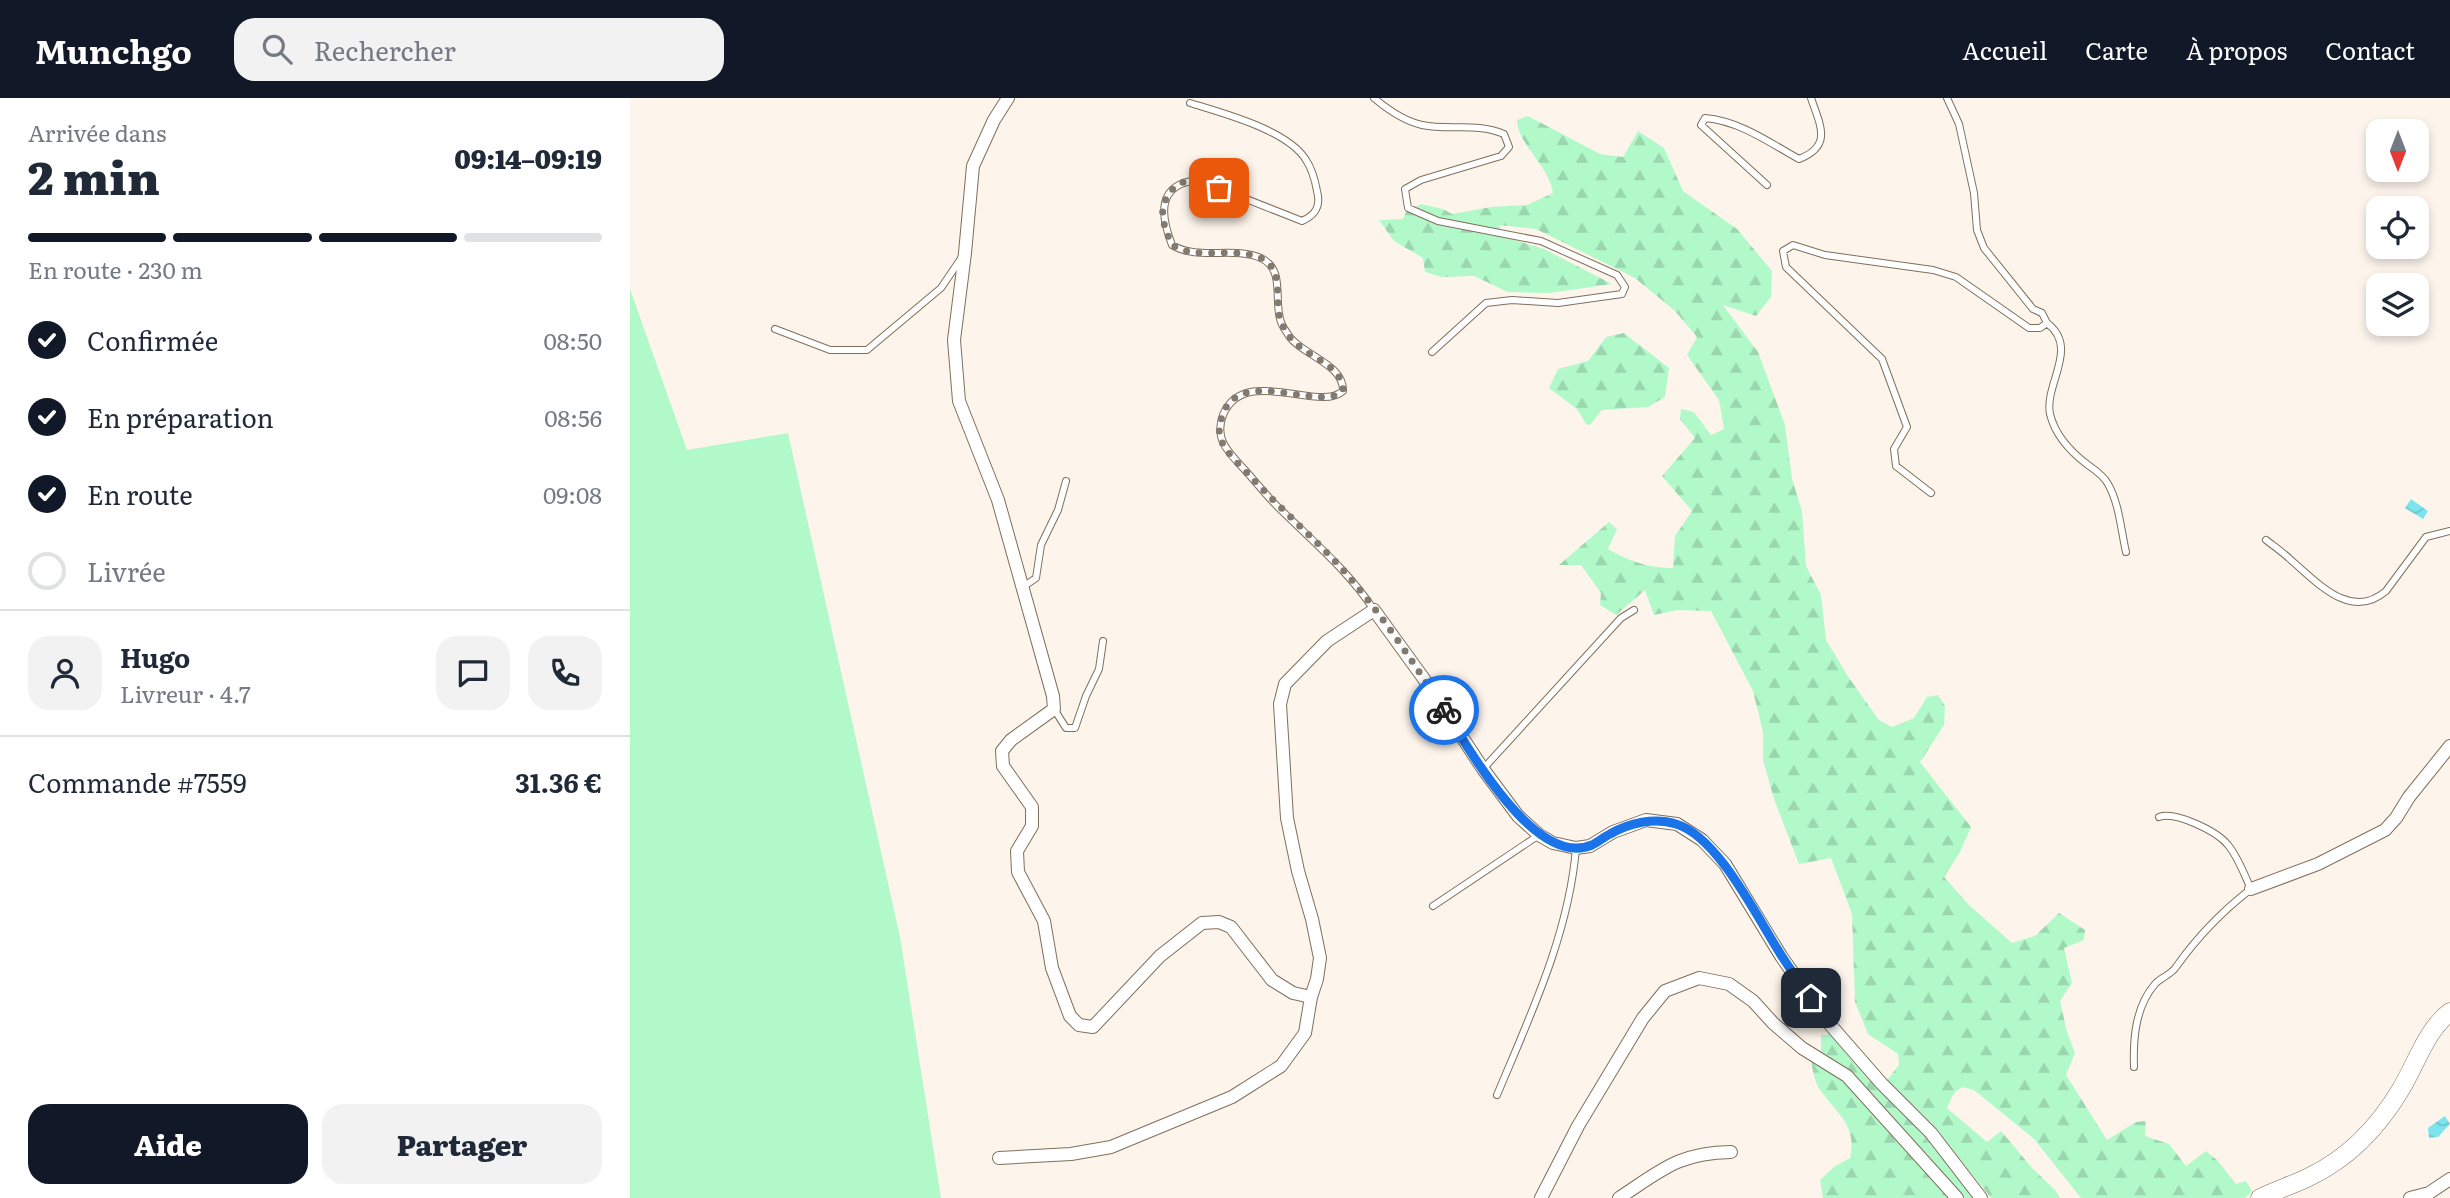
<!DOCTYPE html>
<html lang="fr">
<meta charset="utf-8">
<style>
:root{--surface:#fff;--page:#f2f2f3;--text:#1f2937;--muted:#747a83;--line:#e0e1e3;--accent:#111827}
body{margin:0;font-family:Literata,serif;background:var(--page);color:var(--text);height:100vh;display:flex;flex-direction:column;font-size:26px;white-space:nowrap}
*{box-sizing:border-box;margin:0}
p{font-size:23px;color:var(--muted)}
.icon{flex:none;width:38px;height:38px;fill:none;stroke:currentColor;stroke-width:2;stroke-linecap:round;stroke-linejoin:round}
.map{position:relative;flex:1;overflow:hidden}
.sheet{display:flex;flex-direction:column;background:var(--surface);width:630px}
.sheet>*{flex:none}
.needle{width:46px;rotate:180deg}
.buttons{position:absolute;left:1736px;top:21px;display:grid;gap:14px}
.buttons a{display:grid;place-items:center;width:63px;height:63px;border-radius:14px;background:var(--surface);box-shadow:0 4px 10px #0003;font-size:35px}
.pin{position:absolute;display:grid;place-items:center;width:60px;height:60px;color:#fff;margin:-30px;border-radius:14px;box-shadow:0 4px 10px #0006}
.courier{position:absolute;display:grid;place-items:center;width:70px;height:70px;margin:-35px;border:5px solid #1a73e8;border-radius:50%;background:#fff;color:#222;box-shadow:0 2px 9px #0007}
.overview em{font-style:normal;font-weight:800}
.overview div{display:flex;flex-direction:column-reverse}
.overview{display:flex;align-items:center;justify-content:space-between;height:119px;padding:0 28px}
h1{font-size:46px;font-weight:800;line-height:52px}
.bar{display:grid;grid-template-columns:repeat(4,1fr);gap:10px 7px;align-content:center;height:84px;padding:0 28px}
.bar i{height:9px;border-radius:5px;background:var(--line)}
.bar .active{background:var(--accent)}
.bar p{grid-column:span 4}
.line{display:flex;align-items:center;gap:18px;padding:0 28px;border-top:2px solid var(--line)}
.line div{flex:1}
.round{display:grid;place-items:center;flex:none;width:74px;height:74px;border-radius:21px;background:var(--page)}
ol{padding:0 28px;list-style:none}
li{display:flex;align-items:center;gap:21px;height:77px}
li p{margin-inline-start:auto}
li .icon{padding:7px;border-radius:50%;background:var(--accent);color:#fff;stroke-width:4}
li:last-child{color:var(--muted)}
li i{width:38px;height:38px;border:4px solid var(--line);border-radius:50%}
.cta{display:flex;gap:14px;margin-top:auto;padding:14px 28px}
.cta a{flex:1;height:80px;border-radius:21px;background:var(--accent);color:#fff;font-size:28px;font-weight:800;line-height:80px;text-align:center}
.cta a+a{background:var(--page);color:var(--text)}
header{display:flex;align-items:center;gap:42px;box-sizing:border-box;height:98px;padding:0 35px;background:var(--accent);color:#fff}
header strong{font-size:33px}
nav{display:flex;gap:38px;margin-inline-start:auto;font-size:24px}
.search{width:490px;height:63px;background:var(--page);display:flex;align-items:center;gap:18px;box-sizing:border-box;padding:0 24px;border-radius:21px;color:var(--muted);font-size:26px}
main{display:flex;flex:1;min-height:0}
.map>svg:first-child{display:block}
.grass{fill:#b2f9ca}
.forest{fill:url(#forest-firs)}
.water{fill:url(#water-waves)}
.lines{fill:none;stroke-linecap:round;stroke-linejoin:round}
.lane-casing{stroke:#806f5a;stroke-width:8}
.street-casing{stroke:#806f5a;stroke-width:14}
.secondary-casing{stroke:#806f5a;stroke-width:19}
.lane{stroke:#fff;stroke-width:6}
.street{stroke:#fff;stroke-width:12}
.secondary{stroke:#fff;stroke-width:18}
.done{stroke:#827a70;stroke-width:7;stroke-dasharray:0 12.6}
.route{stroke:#1a73e8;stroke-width:9}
</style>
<header>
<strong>Munchgo</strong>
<div class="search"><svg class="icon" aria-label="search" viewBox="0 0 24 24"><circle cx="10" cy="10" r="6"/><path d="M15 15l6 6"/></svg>Rechercher</div>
<nav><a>Accueil</a><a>Carte</a><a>À propos</a><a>Contact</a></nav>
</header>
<main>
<section class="sheet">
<div class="overview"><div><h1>2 min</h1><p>Arrivée dans</p></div><em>09:14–09:19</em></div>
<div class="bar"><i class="active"></i><i class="active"></i><i class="active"></i><i></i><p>En route · 230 m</p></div>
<ol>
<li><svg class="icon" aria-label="check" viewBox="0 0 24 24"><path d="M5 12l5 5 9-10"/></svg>Confirmée<p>08:50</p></li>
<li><svg class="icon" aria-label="check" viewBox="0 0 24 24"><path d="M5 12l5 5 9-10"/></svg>En préparation<p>08:56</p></li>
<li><svg class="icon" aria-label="check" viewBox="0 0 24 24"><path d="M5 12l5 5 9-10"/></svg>En route<p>09:08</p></li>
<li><i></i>Livrée</li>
</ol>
<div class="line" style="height:126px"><a class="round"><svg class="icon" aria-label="person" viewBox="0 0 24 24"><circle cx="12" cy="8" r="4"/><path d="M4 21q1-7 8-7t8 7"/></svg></a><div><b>Hugo</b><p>Livreur · 4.7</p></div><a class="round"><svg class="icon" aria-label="chat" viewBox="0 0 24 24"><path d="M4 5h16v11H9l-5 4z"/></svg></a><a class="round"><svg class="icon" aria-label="phone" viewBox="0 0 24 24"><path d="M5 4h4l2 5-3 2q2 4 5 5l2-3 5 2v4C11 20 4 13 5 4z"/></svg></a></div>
<div class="line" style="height:91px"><div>Commande #7559</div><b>31.36 €</b></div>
<div class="cta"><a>Aide</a><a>Partager</a></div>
</section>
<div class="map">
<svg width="1820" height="1100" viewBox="0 0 1820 1100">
<defs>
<pattern id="forest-firs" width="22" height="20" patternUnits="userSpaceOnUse" patternTransform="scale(1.75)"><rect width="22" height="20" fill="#b2f9ca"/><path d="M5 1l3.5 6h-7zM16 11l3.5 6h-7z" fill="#9ad6ae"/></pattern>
<pattern id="water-waves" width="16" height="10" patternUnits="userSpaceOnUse" patternTransform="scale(1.75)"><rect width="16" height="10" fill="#7be4ef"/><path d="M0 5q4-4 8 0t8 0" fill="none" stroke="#6bc4cd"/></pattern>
</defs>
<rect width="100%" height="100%" fill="#fdf5ec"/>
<!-- grass -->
<path class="grass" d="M0,191l57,161 101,-17 112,504 41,261h-311z"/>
<!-- forest -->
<path class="forest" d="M898,18l72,38 23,3 15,-26 26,17 19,43 54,38 35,42 -1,26 -15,19 -33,-11 35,47 27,73 7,54 10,32 4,55 15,29 5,45 23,38 30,42 13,7 22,-9 13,-21 11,-2 7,11 -1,19 -24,37 51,65 -11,25 -16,25 26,29 42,37 23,-7 24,-23 26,17 -1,10 -20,8 8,35 -12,18 7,31 8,21 -9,22 41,65 29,-18 10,-1 -1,15 24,8 17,22 20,-15 12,10 18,23 10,-3 6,10 -7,7h-164l-47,-59 -60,-49 -12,-3 -8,6 -7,15 40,34 14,-11 32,38 22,21 5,8h-69l-60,-75 -44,-43 12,-15 -1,-11 -30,-20 -13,-32 -3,-88 -21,-56 -32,6 -25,-65 -11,-39v-28l-10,-41 -42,-80 -33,-1 -24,5 -9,-25 -29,25 -16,-10 1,-12 -20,-28h-22l50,-43 8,7 -9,20c21,12 40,19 65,19l2,-32 17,-25 -30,-35 33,-38 -15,-19 1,-10 13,3 17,23 13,-6 -5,-29 -32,-45 10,-18 -22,-26 -40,-33 -99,-49 -37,-4 5,12 40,12 68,35 -63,9 -41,-1 -34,-16 -32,1 -17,-5 -2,-14 -29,-17 -15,-21 24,-1 3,-7 15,-8 22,5 9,5 39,-7 36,-2 26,-12c-4,-28 -35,-48 -36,-73z
M994,235l45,35 -4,29 -17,10 -46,3 -12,15 -4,-1 -9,-15 -28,-21 9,-19 30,-8 18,-24z
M1201,936l103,110 42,54h-153l-3,-18 15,-14 15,-8c8,-34 -15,-45 -31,-70 -5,-7 -6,-18 -8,-27l36,23 -26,-31v-18z"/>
<!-- water -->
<path class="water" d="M1781,401l17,12 -5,8 -18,-11z
M1815,1018l5,8 -12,13 -9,1 -1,-10z"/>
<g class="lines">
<defs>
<path id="lane" d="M744,0c13,11 30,23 48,27 29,6 53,-3 82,9l5,13 -8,9 -80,24 -16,9 3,19 30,13 103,20 76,34 8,12 -3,7 -64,9 -46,-3 -26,3 -54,49
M560,5c32,10 98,27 116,57 6,9 9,20 11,31 4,15 -1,24 -15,30l-104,-41c-41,4 -38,34 -26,65 26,16 61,1 89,13 25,12 12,43 20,64 1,4 5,9 8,14 13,19 55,28 54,55 -24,22 -99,-27 -120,24 -9,24 5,37 21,54 11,12 21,25 32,36 34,34 71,64 98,105
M1137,87l-66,-60 4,-7c35,3 65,25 94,41 34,-13 21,-34 12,-61
M1417,225c33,25 -3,61 3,91 5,21 22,39 38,51 7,5 16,11 20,19 11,19 13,46 18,68
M145,231l55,21h37l74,-62 21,-31
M1301,395l-35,-27 -2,-17 13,-22 -25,-68 -96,-92 -3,-16 10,-6 32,10 108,15 23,7 73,51h11l7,-5 -5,-10 -9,-4 -49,-61 -7,-18 -3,-37 -15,-69 -12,-26
M1636,442c9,7 18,13 26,21 26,22 59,60 94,30l40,-54 24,-6
M393,489l13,-9 5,-33 17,-35 8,-29
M424,611l12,19h9l11,-32 13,-27 4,-28
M853,671l138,-151 13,-8
M803,808l106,-71
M1504,969c-1,-27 1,-60 21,-83 6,-7 16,-9 21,-17 22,-31 45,-55 75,-78 -7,-15 -13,-32 -23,-44 -11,-14 -53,-34 -69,-28
M867,997c33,-79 72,-161 79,-247"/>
<path id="street" d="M378,0l-14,22 -21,46 -8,87 -11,87 5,61 39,99 55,196 1,13 -43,31 -9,11 1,15 29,41v19l-15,25 1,21 26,49 8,47 18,48 9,9 14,2 67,-71 42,-33 17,-1 12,5 41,53 21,13 18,4 6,-18 3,-21 -8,-39 -14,-48 -11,-53 -7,-114 5,-20 42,-43 47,-31 50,69 59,90 35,47 21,19 14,8 23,5 14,-2 23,-14 33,-12 31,4 25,16 23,24 56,92 45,64 56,64 49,49 50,65
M1621,791l67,-25 67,-34 11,-12 13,-21 41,-51
M369,1060l72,-4 40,-7 121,-50 49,-31 24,-33 6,-36
M911,1100l37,-72 65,-108 22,-27 34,-13 30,6 24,17 20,22 29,25 45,28 110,122
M989,1100c43,-28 59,-45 112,-46
M1780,1100l19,-5 21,-14"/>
<path id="secondary" d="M1630,1100c16,-8 33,-13 49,-21 40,-19 70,-51 92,-88 15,-25 26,-60 49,-77"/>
</defs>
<!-- lane casing -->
<use href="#lane" class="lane-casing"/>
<!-- street casing -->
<use href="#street" class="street-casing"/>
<!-- secondary casing -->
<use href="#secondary" class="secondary-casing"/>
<!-- lane -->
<use href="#lane" class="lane"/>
<!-- street -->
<use href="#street" class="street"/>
<!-- secondary -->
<use href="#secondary" class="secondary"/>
</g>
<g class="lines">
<!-- done -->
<path class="done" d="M589,90c-7,-2 -15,-7 -22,-8 -20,-2 -37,18 -34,37 1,10 5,19 9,28 26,16 61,1 89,13 25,12 12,43 20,64 2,4 5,10 8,14 13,20 55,28 54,55 -21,19 -85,-16 -112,10 -8,7 -15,29 -10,39 6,14 20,26 30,37 27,29 56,55 83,83 42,45 77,99 110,150"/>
<!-- route -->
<path class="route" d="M814,612c25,38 91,159 148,135 6,-3 12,-8 18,-11 19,-11 44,-17 66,-10 41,12 80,91 102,126 10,17 22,32 33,48"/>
</g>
</svg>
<div class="buttons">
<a><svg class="needle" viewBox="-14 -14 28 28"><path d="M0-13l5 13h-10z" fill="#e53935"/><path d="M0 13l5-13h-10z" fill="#747a83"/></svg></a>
<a><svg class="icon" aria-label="locate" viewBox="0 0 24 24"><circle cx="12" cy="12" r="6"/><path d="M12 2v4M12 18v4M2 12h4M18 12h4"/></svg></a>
<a><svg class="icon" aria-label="layers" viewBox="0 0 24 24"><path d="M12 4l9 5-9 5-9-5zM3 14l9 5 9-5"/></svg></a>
</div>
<div class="pin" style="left:589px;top:90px;background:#ea580c"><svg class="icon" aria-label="bag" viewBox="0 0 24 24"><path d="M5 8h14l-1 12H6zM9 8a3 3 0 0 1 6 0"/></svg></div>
<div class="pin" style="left:1181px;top:900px;background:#1f2937"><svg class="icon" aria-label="home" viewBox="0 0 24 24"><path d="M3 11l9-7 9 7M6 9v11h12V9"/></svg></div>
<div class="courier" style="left:814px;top:612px"><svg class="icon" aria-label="bike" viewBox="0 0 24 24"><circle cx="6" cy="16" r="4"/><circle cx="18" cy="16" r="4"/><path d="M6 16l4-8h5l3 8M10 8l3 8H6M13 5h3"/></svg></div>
</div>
</main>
